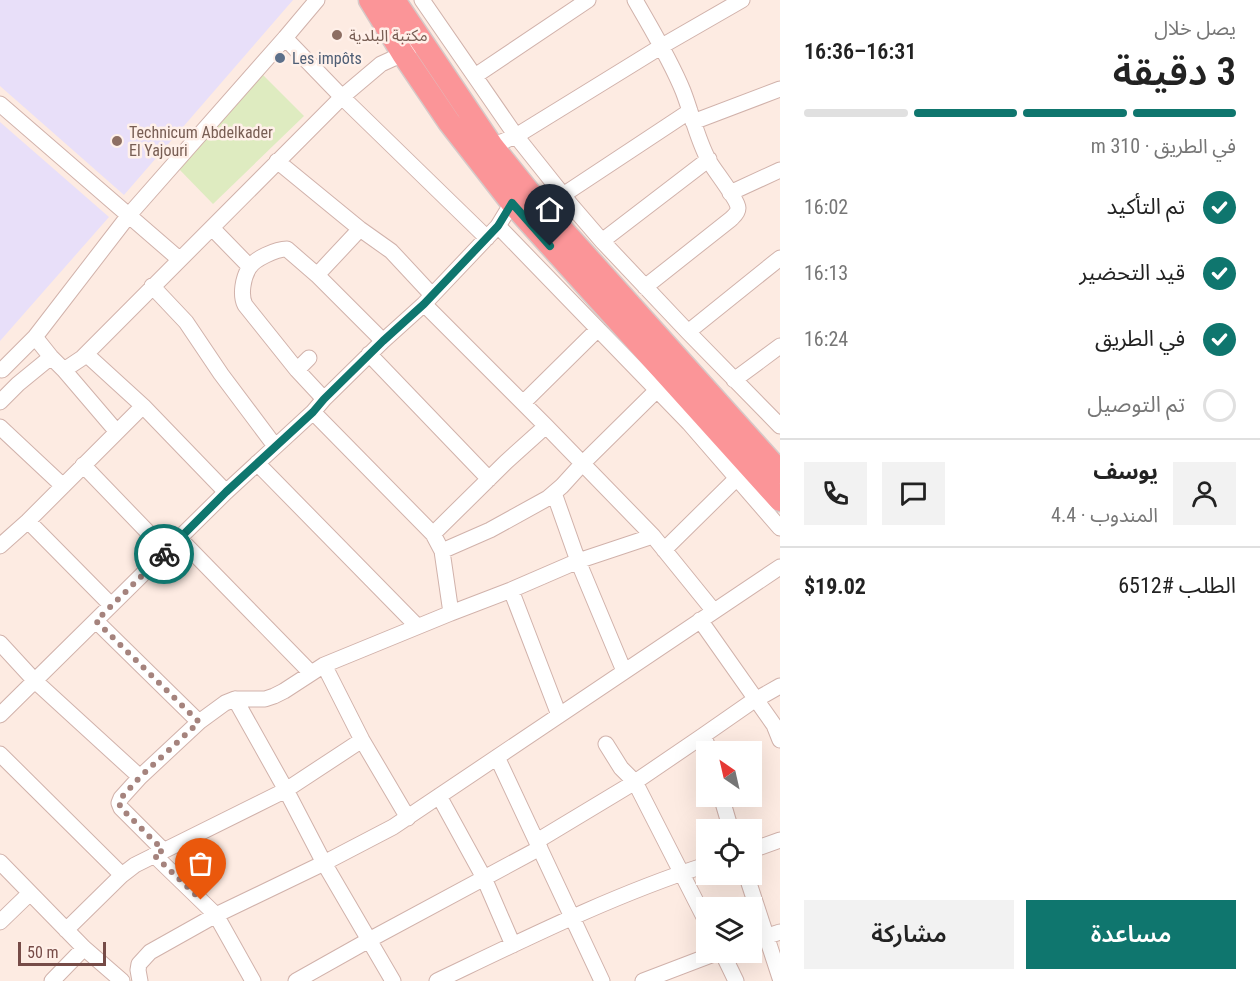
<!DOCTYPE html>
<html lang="ar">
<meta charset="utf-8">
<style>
:root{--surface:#fff;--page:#f2f2f2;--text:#222;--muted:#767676;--line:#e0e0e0;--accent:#0f766e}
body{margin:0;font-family:"Roboto Condensed","Noto Sans Arabic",sans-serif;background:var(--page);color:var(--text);direction:rtl;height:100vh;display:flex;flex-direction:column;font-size:22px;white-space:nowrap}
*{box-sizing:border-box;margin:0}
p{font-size:20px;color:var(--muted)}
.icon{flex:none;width:33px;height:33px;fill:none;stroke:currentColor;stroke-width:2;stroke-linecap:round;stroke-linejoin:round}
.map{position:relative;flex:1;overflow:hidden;direction:ltr}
.sheet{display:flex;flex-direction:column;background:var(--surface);width:480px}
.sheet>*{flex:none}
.needle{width:39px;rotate:326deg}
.tools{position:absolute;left:696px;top:741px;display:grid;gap:12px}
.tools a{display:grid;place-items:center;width:66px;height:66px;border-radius:0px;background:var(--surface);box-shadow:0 6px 24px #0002;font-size:30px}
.scale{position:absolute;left:18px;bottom:15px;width:88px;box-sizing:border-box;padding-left:6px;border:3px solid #764b47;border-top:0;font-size:16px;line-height:21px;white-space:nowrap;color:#764b47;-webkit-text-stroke:4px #fff0e9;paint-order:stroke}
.pin{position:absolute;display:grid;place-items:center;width:51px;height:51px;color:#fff;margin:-62px -26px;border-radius:50% 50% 50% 0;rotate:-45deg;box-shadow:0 0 6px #0007}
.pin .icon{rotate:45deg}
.courier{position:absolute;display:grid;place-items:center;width:60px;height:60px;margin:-30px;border:4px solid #0f766e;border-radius:50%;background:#fff;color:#222;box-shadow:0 2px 8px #0007}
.head em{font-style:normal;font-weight:600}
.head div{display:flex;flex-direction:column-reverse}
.head{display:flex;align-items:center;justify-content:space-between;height:102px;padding:0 24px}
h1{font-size:39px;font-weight:600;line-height:45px}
.bar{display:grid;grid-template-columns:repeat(4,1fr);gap:9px 6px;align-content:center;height:72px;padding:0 24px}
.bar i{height:8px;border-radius:4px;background:var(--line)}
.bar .current{background:var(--accent)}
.bar p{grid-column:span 4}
.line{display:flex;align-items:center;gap:15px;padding:0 24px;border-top:2px solid var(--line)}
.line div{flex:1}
.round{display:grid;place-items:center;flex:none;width:63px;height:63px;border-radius:0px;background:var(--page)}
ol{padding:0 24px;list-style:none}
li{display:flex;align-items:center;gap:18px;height:66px}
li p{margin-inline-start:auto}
li .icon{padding:6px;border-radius:50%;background:var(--accent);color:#fff;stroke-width:4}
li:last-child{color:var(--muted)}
li i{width:33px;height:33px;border:3px solid var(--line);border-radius:50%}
.action{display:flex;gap:12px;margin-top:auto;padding:12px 24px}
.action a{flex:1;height:69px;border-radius:0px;background:var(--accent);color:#fff;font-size:24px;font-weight:600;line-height:69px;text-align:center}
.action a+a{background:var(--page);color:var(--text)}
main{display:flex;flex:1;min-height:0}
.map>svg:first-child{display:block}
.education{fill:#e8dff9}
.green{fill:#deebc0}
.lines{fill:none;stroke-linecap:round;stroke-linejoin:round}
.minor-casing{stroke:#d1b2ab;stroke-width:17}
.highway-casing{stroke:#d6c9c8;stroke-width:25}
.minor{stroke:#fff;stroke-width:15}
.highway{stroke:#fb9598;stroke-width:22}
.done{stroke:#a5837d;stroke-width:6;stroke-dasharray:0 10.8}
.route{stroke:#0f766e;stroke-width:8}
.education-dot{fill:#8d6e63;stroke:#fff0e9;stroke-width:2}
.service-dot{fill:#5c6f8a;stroke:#fff0e9;stroke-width:2}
.labels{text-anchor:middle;stroke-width:5;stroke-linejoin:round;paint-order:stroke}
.education-label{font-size:16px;fill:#785e54;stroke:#fff0e9;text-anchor:start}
.service-label{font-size:16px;fill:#4e5e75;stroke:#fff0e9;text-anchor:start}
</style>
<main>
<section class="sheet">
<div class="head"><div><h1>3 دقيقة</h1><p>يصل خلال</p></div><em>16:31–16:36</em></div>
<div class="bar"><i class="current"></i><i class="current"></i><i class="current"></i><i></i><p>في الطريق · 310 m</p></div>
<ol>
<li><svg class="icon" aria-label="check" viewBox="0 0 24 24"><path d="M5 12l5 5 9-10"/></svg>تم التأكيد<p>16:02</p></li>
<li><svg class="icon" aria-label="check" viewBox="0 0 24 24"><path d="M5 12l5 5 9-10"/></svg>قيد التحضير<p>16:13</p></li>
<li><svg class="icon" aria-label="check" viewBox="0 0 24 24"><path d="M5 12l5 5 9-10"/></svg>في الطريق<p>16:24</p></li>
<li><i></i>تم التوصيل</li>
</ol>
<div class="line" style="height:108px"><a class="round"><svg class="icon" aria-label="person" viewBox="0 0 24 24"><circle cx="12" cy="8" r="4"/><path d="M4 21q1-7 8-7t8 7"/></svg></a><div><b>يوسف</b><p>المندوب · 4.4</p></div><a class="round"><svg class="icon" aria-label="chat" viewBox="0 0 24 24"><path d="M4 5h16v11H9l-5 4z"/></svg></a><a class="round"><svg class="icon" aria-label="phone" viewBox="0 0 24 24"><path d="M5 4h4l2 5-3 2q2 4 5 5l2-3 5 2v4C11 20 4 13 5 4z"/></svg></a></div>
<div class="line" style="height:78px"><div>الطلب #6512</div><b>$19.02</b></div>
<div class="action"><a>مساعدة</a><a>مشاركة</a></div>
</section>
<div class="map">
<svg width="780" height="981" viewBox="0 0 780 981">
<rect width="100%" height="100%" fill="#fdebe2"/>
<!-- education -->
<path class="education" d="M0,0h293l-169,195 -124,-109z
M0,122l109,95 -109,124z"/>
<!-- green -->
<path class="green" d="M259,71l45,45 -91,88 -37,-38z"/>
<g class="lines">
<defs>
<path id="minor" d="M422,0l94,136 55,69 31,36 86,91 92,94
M635,0c17,30 35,59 48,91 9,23 14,48 26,70 5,9 29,39 29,47 0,5 -4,8 -7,11l-86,68
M285,38l57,59 145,141
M475,76l113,-76
M0,104l179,155
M693,122l87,-33
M492,146l24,-10 146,-90 80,-46
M277,161l83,68 31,22 41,44
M730,193l50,-23
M563,195l127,-84
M498,226l191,197 91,105
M212,228l37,38
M602,241l107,-82
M317,275l43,-46
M152,286l34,36 35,52 54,72
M424,304l122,122 107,110 60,74
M688,332l92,-74
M35,337l16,20 13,13 18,-12 260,-261 39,-33 22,-10 7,-6
M86,354l57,52 83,86
M369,354l120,125
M2,370l33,-33 94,-122 156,-177 32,-38
M64,370l53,62
M297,370l12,-12
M734,380l46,-34
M324,399l-27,-29 -52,-65c-5,-10 -2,-27 4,-37 5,-9 27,-19 38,-19l30,26 66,66
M0,402l18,-18 33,-27
M523,403l75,-74
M0,427l63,59
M257,463l160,163
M83,465l83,86
M554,493l24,68 46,110
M28,521l83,84
M433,534l73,-72 40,-36
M179,538l132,135
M0,546l28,-25 115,-115
M664,550l73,-72 5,-9
M442,551l48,-21 58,-32 14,-12 20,-22 75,-74 4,-9
M511,590l48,125
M451,613l60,-23 67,-29 75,-25
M700,620l74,105 6,15
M96,621l103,101 -59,55 -19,21 -2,5 2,5 42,42
M0,643l35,38 105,96
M324,665l38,75 46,78
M235,699l51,91 38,73 69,118
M0,715l226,-223 87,-80 11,-13 59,-58 41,-37 74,-78 14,-23
M199,722l26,-19 10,-4h30l9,-3 10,-5 40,-26 127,-52 -9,-62 -9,-17 -120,-122
M606,744l15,24 14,14 71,139
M709,752l-5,-17 46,-32 30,-17
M0,754l122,121
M497,757l105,224
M439,796l45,82 29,67
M721,796l10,34
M537,841l98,-59 69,-47
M752,850l28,-10
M154,855l62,60 37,66
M0,862l84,86 38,33
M746,874l34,104
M0,922l30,-29
M66,930l56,-55 13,-10 151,-75 76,-50
M752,941l28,-9
M722,952l14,29
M52,981l32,-33
M140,981l-2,-11 1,-6 11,-12 66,-37 108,-52 69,-36 387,-260
M296,981l73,-41 171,-92
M437,981c88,-42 176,-86 269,-116
M643,981l76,-29"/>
<path id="highway" d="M370,0l33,54 46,68 63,81 268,297
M394,0l98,146 41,51 247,275"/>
</defs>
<!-- minor casing -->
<use href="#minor" class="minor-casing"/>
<!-- highway casing -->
<use href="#highway" class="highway-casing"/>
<!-- minor -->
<use href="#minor" class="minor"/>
<!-- highway -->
<use href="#highway" class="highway"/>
</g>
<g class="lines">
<!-- done -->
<path class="done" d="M164,554l-68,67 103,101 -59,55 -19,21 -2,5 2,5 42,42 -9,5 47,45"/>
<!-- route -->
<path class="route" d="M164,554l62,-62 87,-80 11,-13 59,-58 41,-37 74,-78 14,-23 38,43"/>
</g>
<!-- markers -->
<g class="education-dot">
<circle cx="337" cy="35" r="6"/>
<circle cx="117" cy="141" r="6"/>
</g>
<circle class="service-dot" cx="280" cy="58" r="6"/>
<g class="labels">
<!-- education labels -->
<g class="education-label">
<text x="349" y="41">مكتبة البلدية</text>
<text x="129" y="138">Technicum Abdelkader<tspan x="129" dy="18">El Yajouri</tspan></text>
</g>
<!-- service labels -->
<g class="service-label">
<text x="292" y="64">Les impôts</text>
</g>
</g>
</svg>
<div class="tools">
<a><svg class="needle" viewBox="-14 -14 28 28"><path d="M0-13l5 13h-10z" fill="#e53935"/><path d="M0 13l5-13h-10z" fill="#767676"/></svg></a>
<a><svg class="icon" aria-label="locate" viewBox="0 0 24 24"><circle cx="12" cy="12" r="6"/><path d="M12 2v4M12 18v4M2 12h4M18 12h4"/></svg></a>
<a><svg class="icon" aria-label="layers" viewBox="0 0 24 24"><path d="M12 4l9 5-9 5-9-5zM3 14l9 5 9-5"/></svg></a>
</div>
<div class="scale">50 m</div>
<div class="pin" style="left:201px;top:900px;background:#ea580c"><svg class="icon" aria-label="bag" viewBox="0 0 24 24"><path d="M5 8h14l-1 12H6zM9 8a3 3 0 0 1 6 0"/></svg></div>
<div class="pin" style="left:550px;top:246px;background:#1f2937"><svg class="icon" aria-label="home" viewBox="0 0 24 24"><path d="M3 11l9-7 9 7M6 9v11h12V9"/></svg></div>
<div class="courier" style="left:164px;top:554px"><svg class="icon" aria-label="bike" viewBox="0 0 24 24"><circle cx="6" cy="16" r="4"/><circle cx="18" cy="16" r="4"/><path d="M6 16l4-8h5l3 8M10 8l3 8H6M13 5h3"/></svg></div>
</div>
</main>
